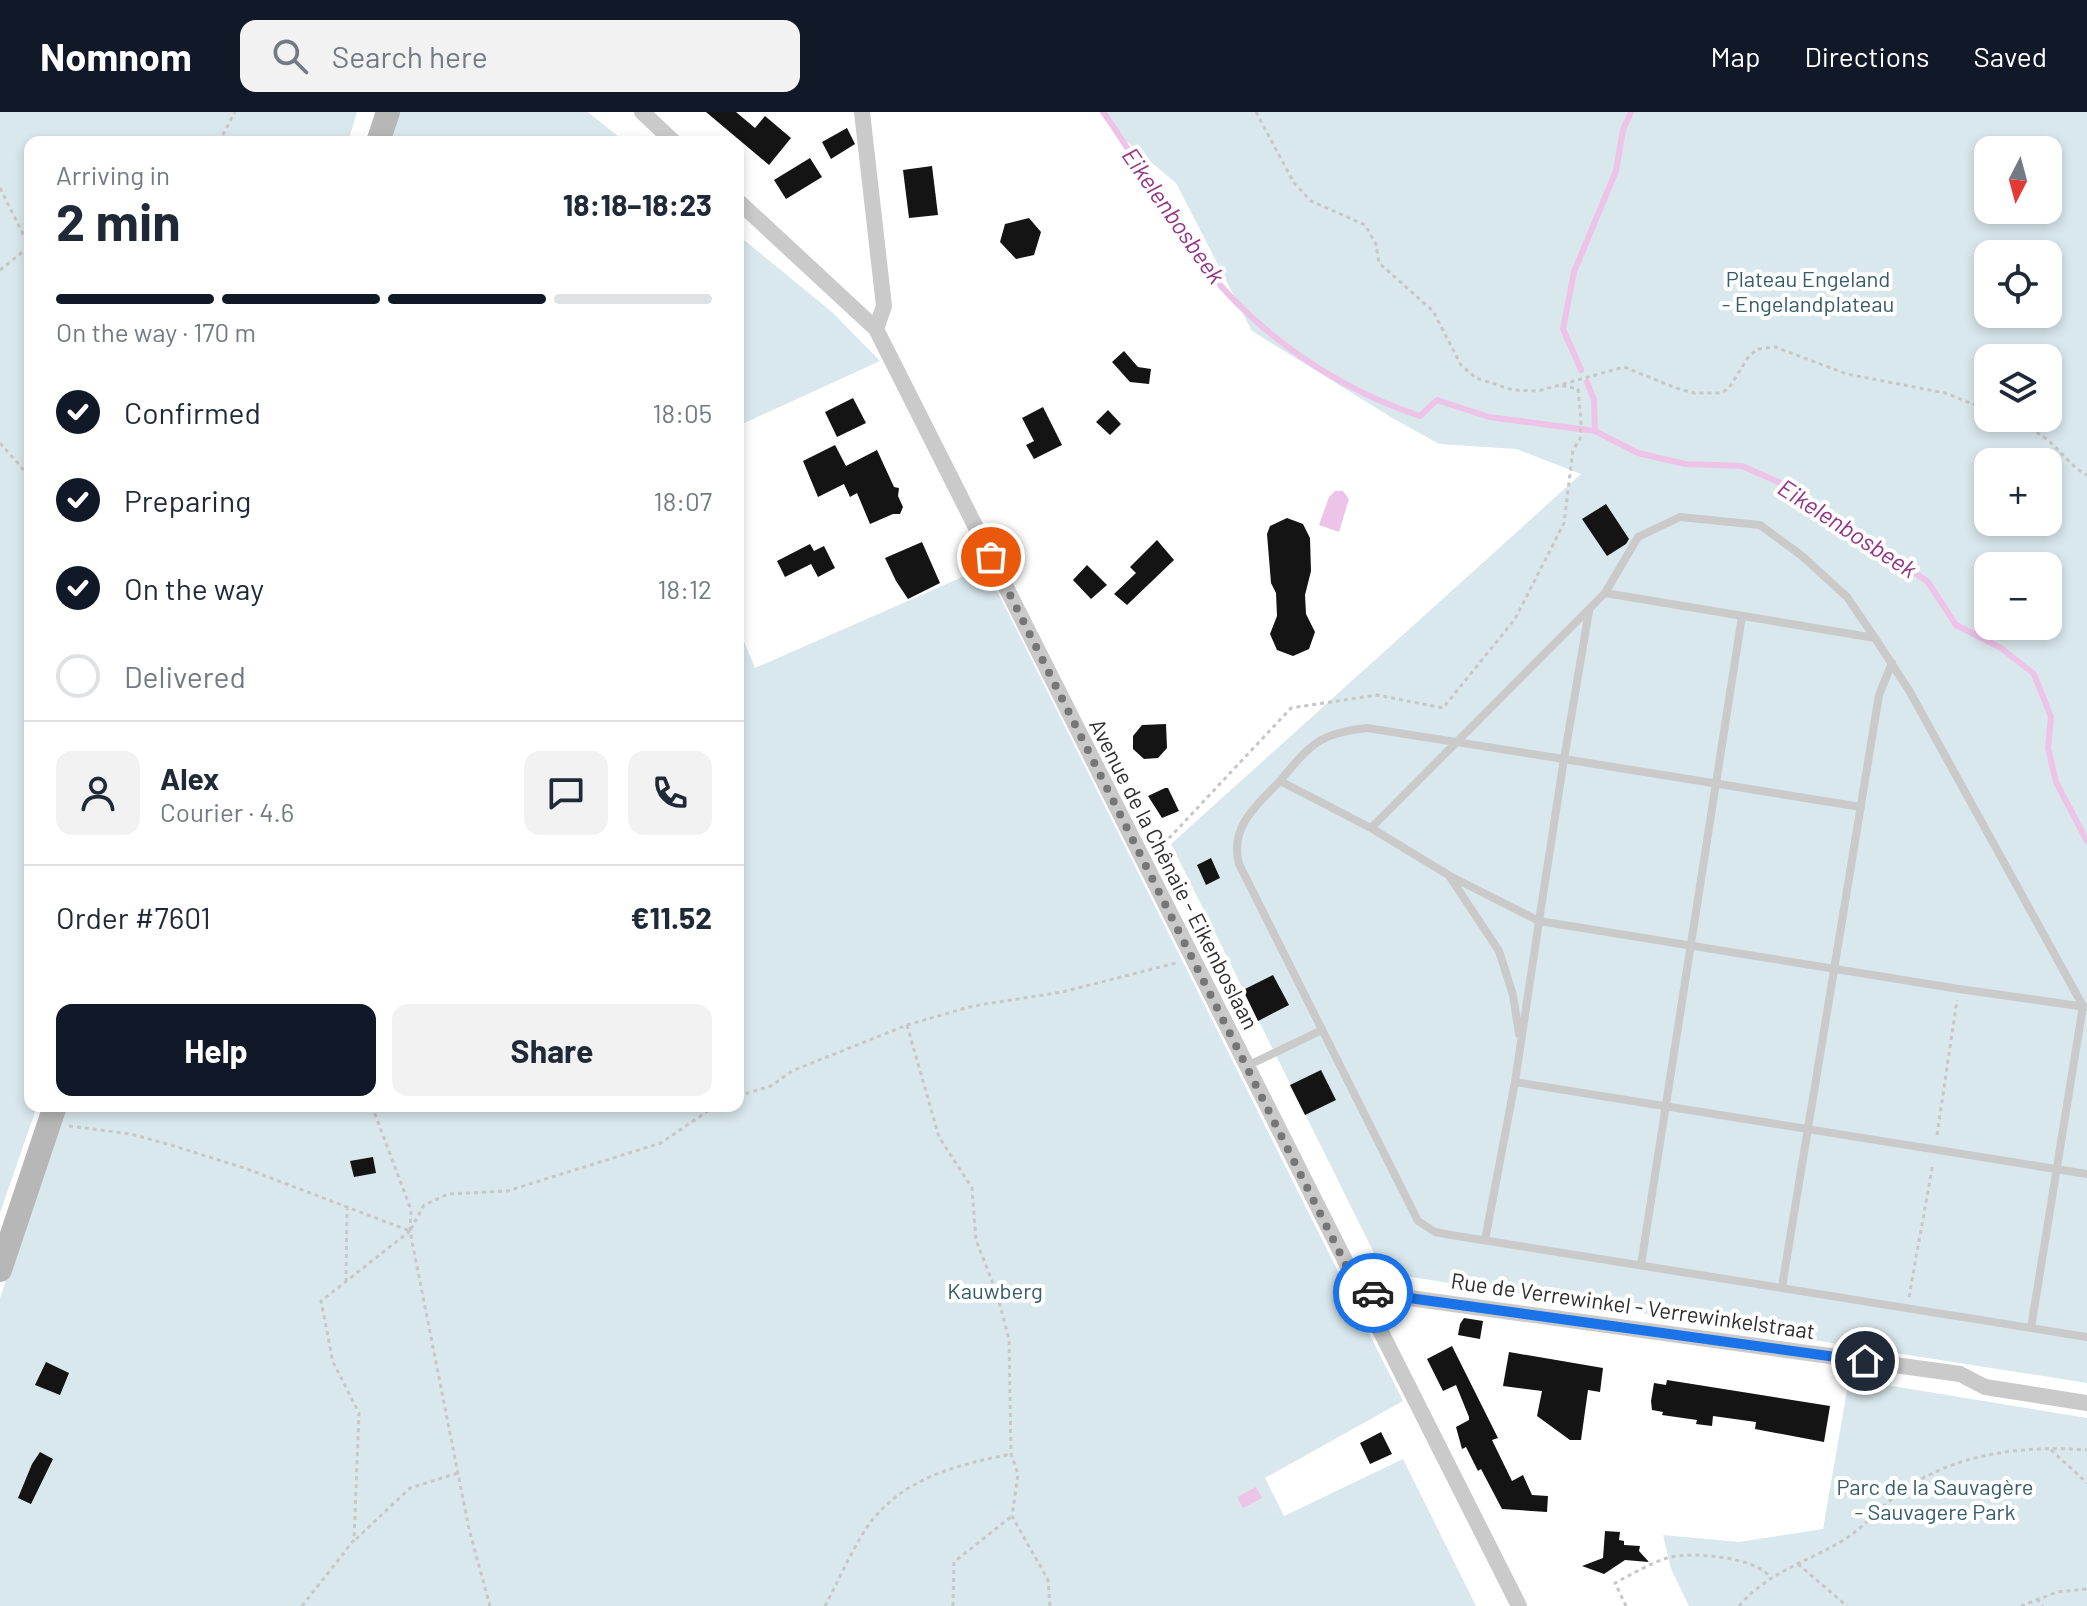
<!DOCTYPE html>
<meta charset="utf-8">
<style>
:root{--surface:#fff;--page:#f2f2f3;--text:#1f2937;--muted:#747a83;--line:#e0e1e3;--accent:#111827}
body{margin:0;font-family:Barlow,sans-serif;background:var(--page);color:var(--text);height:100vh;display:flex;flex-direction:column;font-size:30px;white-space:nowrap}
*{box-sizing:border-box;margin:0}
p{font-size:26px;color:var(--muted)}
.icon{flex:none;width:44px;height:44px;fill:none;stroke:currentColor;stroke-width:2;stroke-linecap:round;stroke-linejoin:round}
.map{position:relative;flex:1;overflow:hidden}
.panel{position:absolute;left:24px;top:24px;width:720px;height:976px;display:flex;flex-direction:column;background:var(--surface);border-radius:16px;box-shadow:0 4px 12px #0003}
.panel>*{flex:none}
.needle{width:52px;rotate:186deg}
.tools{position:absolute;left:1974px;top:24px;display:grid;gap:16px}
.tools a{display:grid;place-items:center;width:88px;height:88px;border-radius:16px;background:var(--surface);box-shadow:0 4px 12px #0003;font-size:40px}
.pin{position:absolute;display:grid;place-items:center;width:68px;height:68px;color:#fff;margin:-34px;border:4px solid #fff;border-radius:50%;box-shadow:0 2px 8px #0007}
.courier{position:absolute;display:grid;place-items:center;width:80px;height:80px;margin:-40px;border:6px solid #1a73e8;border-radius:50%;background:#fff;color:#222;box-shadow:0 2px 10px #0007}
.summary em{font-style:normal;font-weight:700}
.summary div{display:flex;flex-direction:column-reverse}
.summary{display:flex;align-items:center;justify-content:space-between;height:136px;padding:0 32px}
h1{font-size:52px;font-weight:700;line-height:60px}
.bar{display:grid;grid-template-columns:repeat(4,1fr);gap:12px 8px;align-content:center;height:96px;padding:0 32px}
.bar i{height:10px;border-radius:6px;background:var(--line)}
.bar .on{background:var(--accent)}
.bar p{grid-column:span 4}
.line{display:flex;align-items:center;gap:20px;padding:0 32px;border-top:2px solid var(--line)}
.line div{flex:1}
.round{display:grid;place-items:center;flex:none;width:84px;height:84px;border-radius:16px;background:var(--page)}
ol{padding:0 32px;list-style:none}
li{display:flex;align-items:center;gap:24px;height:88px}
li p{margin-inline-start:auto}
li .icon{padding:8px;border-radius:50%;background:var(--accent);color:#fff;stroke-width:4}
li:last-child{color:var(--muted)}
li i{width:44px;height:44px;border:4px solid var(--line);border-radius:50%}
.cta{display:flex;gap:16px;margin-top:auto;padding:16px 32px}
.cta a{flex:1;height:92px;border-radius:16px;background:var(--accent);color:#fff;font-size:32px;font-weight:700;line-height:92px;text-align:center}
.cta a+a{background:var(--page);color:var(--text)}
header{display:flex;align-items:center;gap:48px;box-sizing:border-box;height:112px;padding:0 40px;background:var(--accent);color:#fff}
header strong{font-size:38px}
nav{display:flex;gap:44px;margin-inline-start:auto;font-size:28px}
.search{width:560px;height:72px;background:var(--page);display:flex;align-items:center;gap:20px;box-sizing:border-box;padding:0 28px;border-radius:16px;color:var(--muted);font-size:30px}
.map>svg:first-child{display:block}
.green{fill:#d9e8ec;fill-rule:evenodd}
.water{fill:#eec3e8}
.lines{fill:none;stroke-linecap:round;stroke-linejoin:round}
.stream{stroke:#eec3e8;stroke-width:6}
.building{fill:#141414}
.path{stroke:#c7c7c7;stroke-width:3;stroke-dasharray:4 4;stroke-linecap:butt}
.lane{stroke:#cacaca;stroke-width:8}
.street{stroke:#cacaca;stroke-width:16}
.secondary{stroke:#b7b7b7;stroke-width:24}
.done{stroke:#767676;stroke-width:8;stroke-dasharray:0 14.4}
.route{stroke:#1a73e8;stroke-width:10}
.labels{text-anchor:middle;stroke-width:8;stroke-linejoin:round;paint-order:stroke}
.park-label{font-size:22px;fill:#375d6c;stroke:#fff}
.street-label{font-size:22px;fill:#2d2d2d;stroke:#fff}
.water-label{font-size:24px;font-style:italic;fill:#953588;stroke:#fff}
</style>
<header>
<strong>Nomnom</strong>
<div class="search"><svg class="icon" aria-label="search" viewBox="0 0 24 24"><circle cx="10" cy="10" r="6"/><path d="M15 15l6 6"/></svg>Search here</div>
<nav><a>Map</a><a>Directions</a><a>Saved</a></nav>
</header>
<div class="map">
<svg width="2087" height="1494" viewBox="0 0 2087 1494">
<rect width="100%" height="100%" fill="#fff"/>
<!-- green -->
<path class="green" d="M0,0h357l-9,30h-318v964h7l-37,107z
M397,0h191l37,30h-237z
M1100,0h987v1271l-682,-107 -31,-23 -203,-409 410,-370 -65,-25 -77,-5 -45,-25 -142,-88 -76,-148 -55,-46zM1988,38h60v60h-60zM1988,142h60v60h-60zM1988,246h60v60h-60zM1988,350h60v60h-60zM1988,454h60v60h-60z
M738,123l94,77 48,49 -142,65z
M985,455l418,834 -138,77 19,38 119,-57 73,147h-1476v-308l65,-192h673v-479l17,41z
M1849,1267l238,39v188h-398l-18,-37 -8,-34 76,7 84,-13z"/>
<!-- water -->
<path class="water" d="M1335,379h8l6,8 -10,33 -20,-7 10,-28z
M1256,1375l6,11 -19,10 -6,-11z"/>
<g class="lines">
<!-- stream -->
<path class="stream" d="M1103,0c29,40 52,83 79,123 55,85 142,149 238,181l17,-16 52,17 106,14 43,22 47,11 57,2 50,22 136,94 28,43 45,23 33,26 17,43 -3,31 8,34 31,59
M1581,258l-18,-41 11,-57 42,-101 7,-41 8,-18
M1587,270l7,18 1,31"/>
</g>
<!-- building -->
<path class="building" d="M706,0h30l19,16 10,-12 26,22 -22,27z
M847,16l8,16 -24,15 -9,-17z
M810,46l12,19 -36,22 -12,-19z
M932,54l6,49 -29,3 -6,-48z
M1029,106l12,14 -7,23 -18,4 -16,-17 5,-18z
M1124,239l14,16 13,2 -2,15 -19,-2 -18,-20z
M853,286l13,25 -29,14 -12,-25z
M1043,295l19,38 -28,14 -8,-14 8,-4 -12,-23z
M1108,298l13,14 -11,11 -14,-13z
M835,333l11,21 31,-16 17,37 5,1 -1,8 5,11 -3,7h-7l-23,10 -13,-31 -7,4 -6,-13 -26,13 -15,-36z
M1606,392l23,35 -3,5 -19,12 -25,-37z
M1287,406l16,6 7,14 1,33 -6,24 1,19 9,18 -6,17 -16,7 -16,-6 -7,-16 7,-18 -1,-23 -5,-10 -4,-49 3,-8z
M1157,428l17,20 -47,45 -13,-11 22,-21 -6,-6z
M922,430l18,41 -32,16 -12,-18 -11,-23z
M810,432l4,7 10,-5 11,22 -17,9 -7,-13 -26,13 -8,-16z
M1087,453l20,20 -16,14 -18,-19z
M1166,612l1,24 -9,10 -14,1 -11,-10v-13l9,-11z
M1165,676h3l11,23 -17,7 -14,-22z
M1211,746l9,20 -14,7 -9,-20z
M1273,863l16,30 -31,16 -15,-31z
M1321,958l15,30 -31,15 -15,-30z
M373,1045l3,16 -22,4 -4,-16z
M1464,1206l19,3 -3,18 -22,-4 2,-11z
M1452,1234l46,92 -6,2 20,41 11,-6 9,20 16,1 -1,16 -45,-3 -21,-40 -3,2 -12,-24 -4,2 -6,-22 13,-7v-3l-13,-32 -13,6 -16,-32z
M1509,1240l94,16 -3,24 -12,-2 -7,50h-11l-33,-24 5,-25 -39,-5z
M46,1250l23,11 -9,22 -25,-10z
M1667,1268l163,26 -6,36 -69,-13 1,-7 -43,-6 -1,10 -16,-2 1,-4 -35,-5 1,-3 -11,-2 -1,-9 3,-18 12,2z
M1381,1320l11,22 -22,10 -10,-21z
M40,1340l13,7 -22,45 -13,-6 14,-34z
M1605,1419l15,1 -1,8 5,1v4l16,1 -1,5 10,11 -24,-2 -21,14 -22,-8 21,-8z"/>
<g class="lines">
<!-- path -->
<path class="path" d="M1256,0l38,71 17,18 54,24 11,19 3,19 54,48 28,54 15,13 37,12 25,1 86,-24 52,21 18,5h27l8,-5 20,-32 9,-7 17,-2 72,27 98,19 43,17
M219,30l16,-30
M0,76l29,58
M0,158l30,-24
M2008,306c16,6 33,15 45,27 11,10 20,23 34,30
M0,331l30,34
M1158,738l133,-142 86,-13 66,13 72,-89 49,-96 9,-73 7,-11 1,-18 -3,-32 -20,-4
M907,913l32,112 33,51 4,52 21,54 12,45 2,115 7,20 -6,42 36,64 2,26
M738,984l33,-10 21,-15 115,-46 66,-19 89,-14 114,-29
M372,994l39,104 -1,21 59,298 21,77
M69,1014l62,8 40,11 76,24 163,62 14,-26 24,-11 59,-3 154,-48 54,-37
M1937,1023l20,-135
M346,1170l1,-75
M1909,1185l24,-134
M2051,1338l36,33
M356,1427l54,-51 48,-15
M1798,1452l49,42
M2037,1487l6,7
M302,1494l52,-66 5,-127 -26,-51 -12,-61 89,-70
M825,1494c13,-24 32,-68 48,-87 36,-43 85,-54 138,-65
M953,1494l1,-44 58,-46
M1626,1494l-11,-23c17,-9 34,-19 52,-25 24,-7 88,-1 103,19
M1739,1494c29,-34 66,-43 103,-65 20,-12 35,-30 52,-44 55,-43 125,-52 193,-47
M2021,1494l36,-14 30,-3"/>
<!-- lane -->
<path class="lane" d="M1605,481l33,-56 42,-20 80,8 41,30 46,42 28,41
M1589,499l-25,148 297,48
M1280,669c31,-37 39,-48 87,-53l197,31 -25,162 420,68 127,18
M1371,716l234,-235 270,45 35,54 173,314 -52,322
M1450,765l49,74 14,44 6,39
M1247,954l75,-36
M2087,1062l-572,-92 24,-161 -89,-45 -79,-48 -91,-47c-23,24 -51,46 -41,83l179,357 17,11 16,3 636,102
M1485,1128l30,-158
M1641,1153l101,-649
M1782,1175l97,-592 13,-32"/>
<!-- street -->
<path class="street" d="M642,0l32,30
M862,0l22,194 -8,23
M738,89l138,128 643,1277
M1359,1179l601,83 25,13 102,16"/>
<!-- secondary -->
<path class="secondary" d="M378,30l10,-30
M0,1158l55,-164"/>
</g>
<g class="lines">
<!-- done -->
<path class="done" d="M991,445l368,734 14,2"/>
<!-- route -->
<path class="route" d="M1373,1181l492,68"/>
</g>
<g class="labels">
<!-- park labels -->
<g class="park-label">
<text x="1808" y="175">Plateau Engeland<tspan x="1808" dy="25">- Engelandplateau</tspan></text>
<text x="995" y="1187">Kauwberg</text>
<text x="1935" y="1383">Parc de la Sauvagère<tspan x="1935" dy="25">- Sauvagere Park</tspan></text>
</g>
<!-- street labels -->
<g class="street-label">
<text transform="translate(1174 762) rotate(63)" y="8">Avenue de la Chênaie - Eikenboslaan</text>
<text transform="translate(1633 1194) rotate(8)" y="8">Rue de Verrewinkel - Verrewinkelstraat</text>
</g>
<!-- water labels -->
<g class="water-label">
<text transform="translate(1173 104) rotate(55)" y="8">Eikelenbosbeek</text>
<text transform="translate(1847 417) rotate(33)" y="8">Eikelenbosbeek</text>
</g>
</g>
</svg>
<div class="tools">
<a><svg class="needle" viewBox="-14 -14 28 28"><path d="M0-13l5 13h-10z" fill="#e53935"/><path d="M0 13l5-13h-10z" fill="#747a83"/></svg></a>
<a><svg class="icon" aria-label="locate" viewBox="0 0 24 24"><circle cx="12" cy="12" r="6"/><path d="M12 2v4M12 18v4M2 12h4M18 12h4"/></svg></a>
<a><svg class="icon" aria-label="layers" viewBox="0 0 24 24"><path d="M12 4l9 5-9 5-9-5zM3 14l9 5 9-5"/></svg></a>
<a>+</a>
<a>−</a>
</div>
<div class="pin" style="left:991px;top:445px;background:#ea580c"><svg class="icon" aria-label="bag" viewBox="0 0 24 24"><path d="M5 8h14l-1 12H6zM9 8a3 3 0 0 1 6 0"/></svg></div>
<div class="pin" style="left:1865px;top:1249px;background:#1f2937"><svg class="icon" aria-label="home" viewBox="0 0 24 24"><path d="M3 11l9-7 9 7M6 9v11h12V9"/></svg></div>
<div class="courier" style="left:1373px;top:1181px"><svg class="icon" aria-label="car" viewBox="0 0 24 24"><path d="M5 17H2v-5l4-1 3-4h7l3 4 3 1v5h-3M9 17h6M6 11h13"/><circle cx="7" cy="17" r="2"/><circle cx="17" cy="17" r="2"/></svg></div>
<section class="panel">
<div class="summary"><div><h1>2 min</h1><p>Arriving in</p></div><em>18:18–18:23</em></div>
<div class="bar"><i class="on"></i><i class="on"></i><i class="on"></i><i></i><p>On the way · 170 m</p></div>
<ol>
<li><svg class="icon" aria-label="check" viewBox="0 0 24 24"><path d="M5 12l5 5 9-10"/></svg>Confirmed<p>18:05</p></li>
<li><svg class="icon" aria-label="check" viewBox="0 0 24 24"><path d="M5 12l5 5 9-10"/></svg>Preparing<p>18:07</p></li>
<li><svg class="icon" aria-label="check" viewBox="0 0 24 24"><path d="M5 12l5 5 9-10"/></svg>On the way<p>18:12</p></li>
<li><i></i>Delivered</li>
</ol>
<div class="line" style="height:144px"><a class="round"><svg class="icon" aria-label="person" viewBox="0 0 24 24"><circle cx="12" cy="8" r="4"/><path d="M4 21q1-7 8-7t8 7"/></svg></a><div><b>Alex</b><p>Courier · 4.6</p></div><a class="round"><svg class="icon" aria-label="chat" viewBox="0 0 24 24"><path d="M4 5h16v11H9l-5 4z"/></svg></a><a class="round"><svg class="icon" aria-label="phone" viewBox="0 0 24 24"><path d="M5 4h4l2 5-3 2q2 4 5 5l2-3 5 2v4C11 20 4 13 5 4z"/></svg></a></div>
<div class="line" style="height:104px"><div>Order #7601</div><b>€11.52</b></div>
<div class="cta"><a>Help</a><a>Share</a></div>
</section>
</div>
